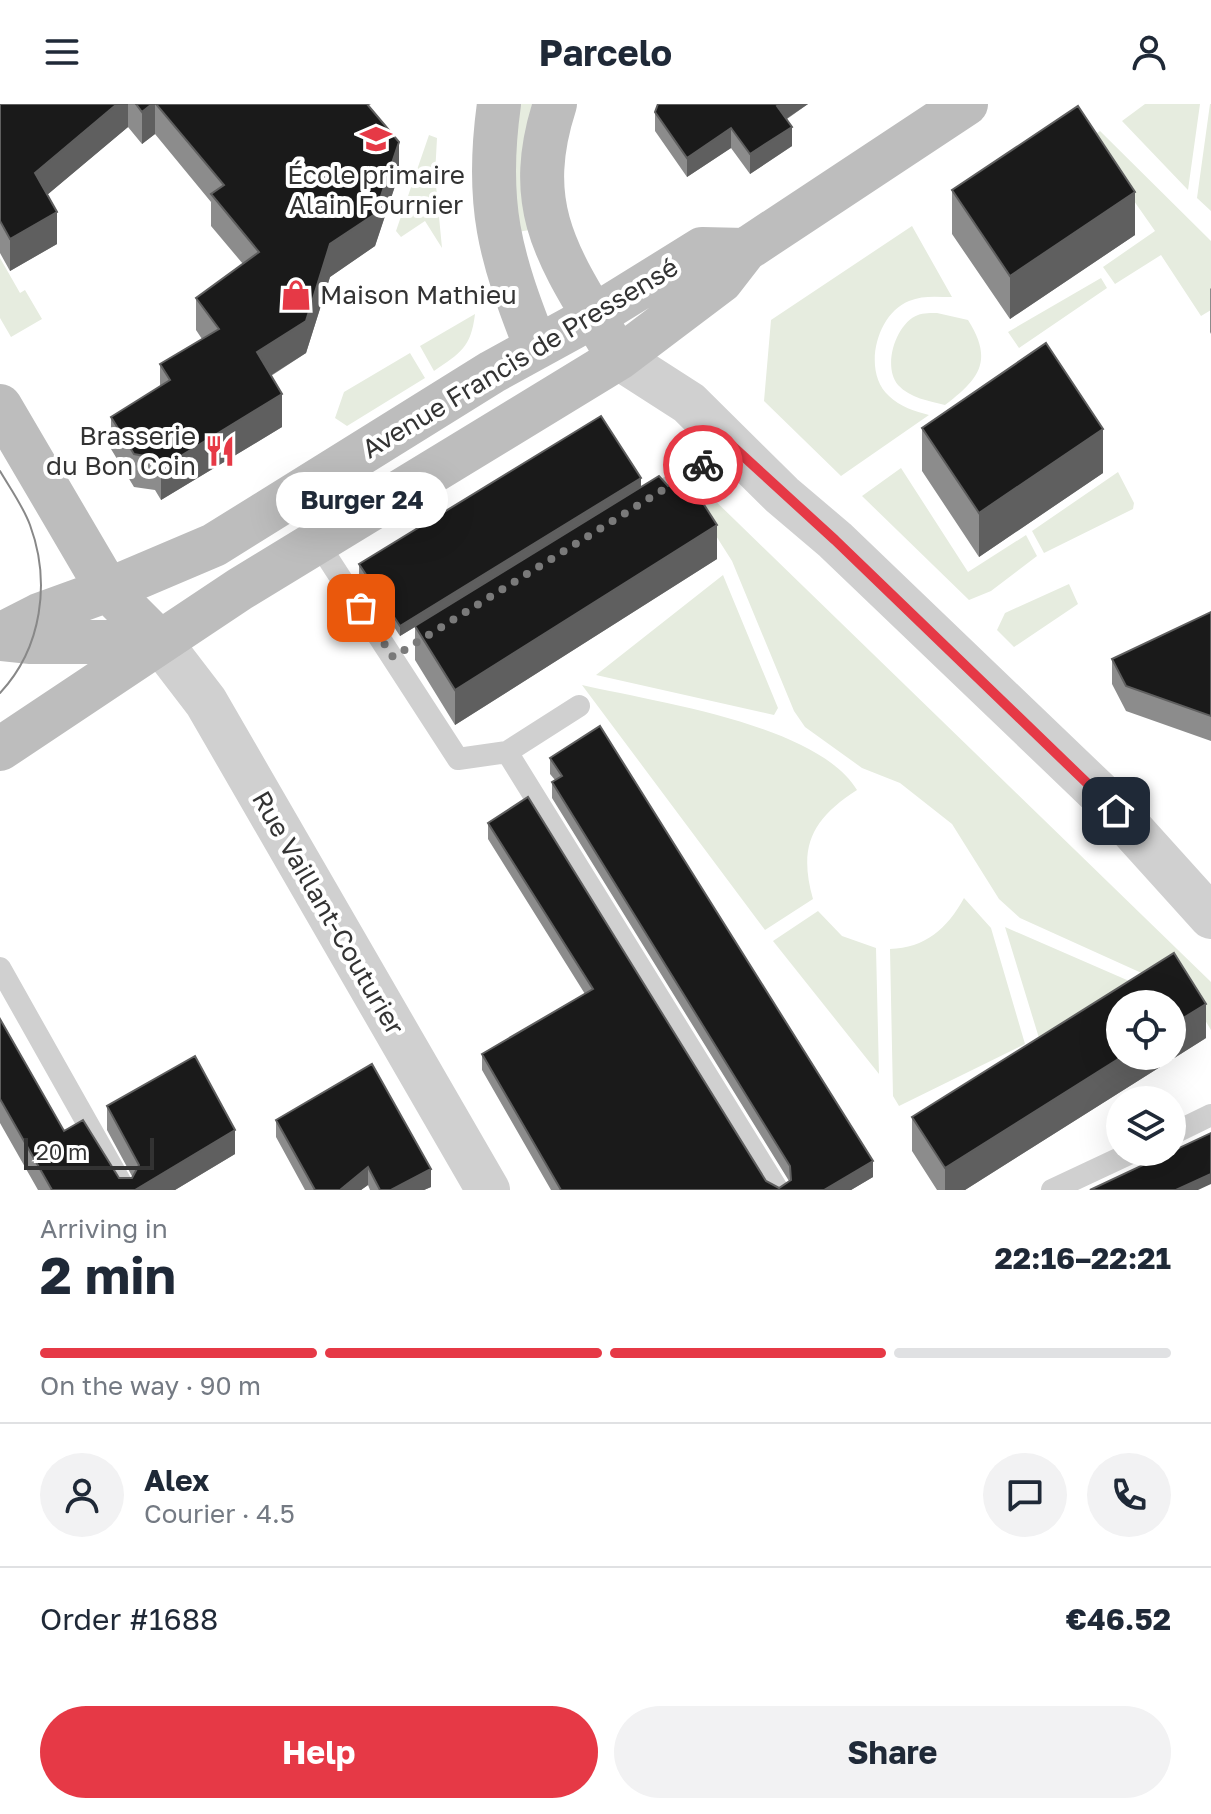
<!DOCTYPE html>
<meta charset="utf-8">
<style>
:root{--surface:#fff;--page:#f2f2f3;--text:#1f2937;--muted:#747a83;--line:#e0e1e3;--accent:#e63946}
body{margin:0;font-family:"Golos Text",sans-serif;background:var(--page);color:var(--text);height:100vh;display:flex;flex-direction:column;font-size:30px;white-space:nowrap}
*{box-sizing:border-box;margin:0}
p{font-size:26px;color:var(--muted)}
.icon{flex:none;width:44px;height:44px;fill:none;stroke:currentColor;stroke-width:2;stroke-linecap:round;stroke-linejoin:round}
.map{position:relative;height:1086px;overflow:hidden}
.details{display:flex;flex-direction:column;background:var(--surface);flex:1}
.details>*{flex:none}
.fabs{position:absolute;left:1106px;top:886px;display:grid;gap:16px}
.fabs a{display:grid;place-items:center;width:80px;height:80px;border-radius:50%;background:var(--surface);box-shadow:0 8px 32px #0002;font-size:40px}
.scale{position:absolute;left:24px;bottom:20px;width:130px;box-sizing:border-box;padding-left:8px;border:4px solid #333;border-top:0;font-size:22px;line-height:28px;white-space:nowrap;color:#333;-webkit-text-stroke:6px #fff;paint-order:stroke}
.pin{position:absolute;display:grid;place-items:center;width:68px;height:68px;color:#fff;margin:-34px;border-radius:16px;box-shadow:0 4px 12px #0006}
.courier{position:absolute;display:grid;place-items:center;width:80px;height:80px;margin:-40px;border:6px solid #e63946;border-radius:50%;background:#fff;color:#222;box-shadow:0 2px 10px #0007}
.bubble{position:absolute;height:56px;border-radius:28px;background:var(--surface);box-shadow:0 8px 32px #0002;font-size:26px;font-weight:700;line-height:56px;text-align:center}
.summary em{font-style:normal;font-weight:700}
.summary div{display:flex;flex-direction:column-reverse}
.summary{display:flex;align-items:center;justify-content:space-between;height:136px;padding:0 40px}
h1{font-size:52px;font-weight:700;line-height:60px}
.bar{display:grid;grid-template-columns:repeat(4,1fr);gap:12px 8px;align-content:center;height:96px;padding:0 40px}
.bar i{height:10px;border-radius:6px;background:var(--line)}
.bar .selected{background:var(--accent)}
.bar p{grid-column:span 4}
.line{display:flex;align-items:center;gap:20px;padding:0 40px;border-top:2px solid var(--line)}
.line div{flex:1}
.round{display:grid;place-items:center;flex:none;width:84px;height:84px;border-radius:42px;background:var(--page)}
.cta{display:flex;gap:16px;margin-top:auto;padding:16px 40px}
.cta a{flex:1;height:92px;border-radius:48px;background:var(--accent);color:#fff;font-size:32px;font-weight:700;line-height:92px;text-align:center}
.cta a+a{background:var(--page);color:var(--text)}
header{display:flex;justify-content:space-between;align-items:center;height:104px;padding:0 40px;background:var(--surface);font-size:36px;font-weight:700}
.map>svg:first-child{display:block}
.green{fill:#e6ecdf}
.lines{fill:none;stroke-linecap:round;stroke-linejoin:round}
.lane{stroke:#d0d0d0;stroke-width:22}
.street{stroke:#d0d0d0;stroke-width:44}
.secondary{stroke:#bdbdbd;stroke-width:44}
.tram{stroke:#888;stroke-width:2}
.wall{fill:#8c8c8c}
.shaded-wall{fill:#5f5f5f}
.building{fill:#1a1a1a;stroke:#5f5f5f;stroke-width:2}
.done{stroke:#7a7a7a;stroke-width:8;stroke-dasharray:0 14.4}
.route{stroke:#e63946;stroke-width:10}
.labels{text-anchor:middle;stroke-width:8;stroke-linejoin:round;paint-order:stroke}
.poi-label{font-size:26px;fill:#333;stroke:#fff}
.street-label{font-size:26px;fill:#333;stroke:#fff}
</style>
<header><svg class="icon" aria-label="menu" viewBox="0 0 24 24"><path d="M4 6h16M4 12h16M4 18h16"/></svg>Parcelo<svg class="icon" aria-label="person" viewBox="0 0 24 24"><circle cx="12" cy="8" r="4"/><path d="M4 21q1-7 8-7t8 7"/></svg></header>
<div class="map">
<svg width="1211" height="1086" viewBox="0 0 1211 1086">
<rect width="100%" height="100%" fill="#fff"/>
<!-- green -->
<path class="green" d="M520,0h12l-6,32 3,94 -11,2 -5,-77z
M1145,0h55l-12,86 -66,-69z
M1210,0h1v107l-14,-13z
M1100,27l111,110v69l-10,6 -40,-61 -46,29 -12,-17 52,-36 -65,-93z
M429,31l8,3 -2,37 7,73 -17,-27 -24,16 -5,-6z
M912,122l40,71c-15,0 -29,-2 -43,4 -33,13 -47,71 -20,95 11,11 26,15 40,19l-88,61 -77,-75 7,-81z
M0,154l20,35 5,-3 17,29 -31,18 -11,-19z
M1101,174l6,10 -88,60 -11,-16z
M937,209l31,7c26,41 11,59 -23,85 -16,-4 -35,-7 -47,-20 -16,-19 -2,-62 20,-70 5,-2 14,-2 19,-2z
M475,210c-4,34 -15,39 -41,57l-14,-25z
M410,249l15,25 -78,48 -12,-8 9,-26z
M901,364l67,104 58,-37 11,21 -46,35 -22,9 -107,-104z
M1118,368l16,31 -1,6 -89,44 -12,-22z
M702,384l509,494v48l-33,-55h-32l-126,-57 -21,-19 -47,-75 -52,-41 -38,-15 -57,-41 -11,-16 -62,-150 -40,-63z
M723,471l55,133 -4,7 -178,-40z
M1069,480l9,20 -64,43 -17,-17 8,-17z
M582,581c73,17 235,39 275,105 -45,29 -59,56 -44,109l-48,31z
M964,794l27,30 34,116 -126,62 -6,-10 -3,-147c35,-1 57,-20 74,-51z
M818,807l24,25 34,12 3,126 -106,-133z
M1005,823l138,60 -104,51z"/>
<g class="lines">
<!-- lane -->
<path class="lane" d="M662,388l68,-48
M318,439l140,216 49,-7 271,438
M507,648l72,-46
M0,864l125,222
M1172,1030l39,-19
M1052,1086l81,-38"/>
<!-- street -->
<path class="street" d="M619,254l70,45 93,92 53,45 264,253 112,124
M160,538l46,60 282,488"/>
<!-- secondary -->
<path class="secondary" d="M499,0c-14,100 1,152 37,243
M555,0c-33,102 2,151 53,236
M0,302l108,184 52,52
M0,531l39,-20 69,-25 106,-45 278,-173 102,-56 108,-67 43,1
M0,535l31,3h129
M0,645l240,-160 379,-231 102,-77 24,-31 221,-146"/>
<!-- tram -->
<path class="tram" d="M0,367c10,17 23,35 30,54 21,57 12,123 -30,168"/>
</g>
<!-- wall -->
<path class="wall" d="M0,0h371l-3,2 31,68 -24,72 -45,31 -24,76 -35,23 11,51 -121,73 -6,-10 -21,-3 -23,-38v-32l49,-31v-22l42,-25 -6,-9v-32l47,-34 -32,-38v-24l-56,-68 -13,10 -14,-17 -81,68 10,49 -47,27 -10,-18z
M658,0h150l-21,15 5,27 -42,28 -19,-26 -44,29 -32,-46v-19z
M952,86l183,45 -125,84 -58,-85z
M1211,184v46l-1,-2v-43z
M922,324l181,45 -124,84 -57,-86z
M641,383l76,72 -262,166 -40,-65v-33l-15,9 -41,-62v-10z
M1211,508v129l-85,-30 -14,-27v-25z
M550,654l323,419 -22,13h-300l-69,-120v-16l103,-60 -97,-155v-16l278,358 13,7 10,-7 -237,-383v-16l3,-2 -5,-6z
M0,915l64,112 55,47h14l-26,-48v-24l128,48 -60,36h-137l-38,-67z
M1206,934l-241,152h-28l-25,-39v-34z
M276,1016l155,67 -7,3h-54l-2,-5 -7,5h-56l-29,-53z"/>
<!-- shaded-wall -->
<path class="shaded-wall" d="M117,0h11v23l-93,78v-32z
M152,0h3v30l-13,10v-32z
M780,0h28l-31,21v-19z
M792,23v19l-42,28v-20z
M731,24v20l-44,29v-19z
M399,38v32l-24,72 -45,31 -24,76 -49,31v-32z
M1135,88v43l-125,84v-43z
M57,108v32l-47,27v-32z
M282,290v33l-121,73v-32z
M1103,325v44l-124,84v-44z
M641,374v10l-241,148v-10z
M717,421v34l-262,166v-35z
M1206,900v34l-241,152h-20v-22l178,-112h49v-31z
M235,1026v24l-60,36h-40z
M873,1057v16l-22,13h-27z
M368,1063v18l-7,5h-21z
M431,1065v18l-7,3h-33z
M1211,1070v10l-13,6h-22z"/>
<!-- building -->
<path class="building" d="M0,0h117l-82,69 22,39 -47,27 -10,-18z
M136,0h16l-10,8z
M156,0h211l32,38 -24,72 -45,30 -24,77 -49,31 25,42 -121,74 -6,-10 -21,-4 -23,-37 59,-37 -10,-16 59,-35 -23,-31 63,-46 -48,-58 13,-9z
M658,0h122l-3,2 15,21 -42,27 -19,-26 -44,30 -32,-46z
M1078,2l57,86 -125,84 -58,-86z
M1046,239l57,86 -124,84 -57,-85z
M601,312l40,62 -241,148 -41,-62z
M685,371l32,50 -262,165 -40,-64 244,-150 9,10z
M1211,508v104l-85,-30 -14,-27z
M600,622l273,435 -49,29h-263l-79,-136 111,-65 -105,-166 40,-26 238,384 13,7 12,-8 -1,-14 -238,-384 10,-6 -12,-18z
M1174,849l32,51 -34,21v-21h-52v52h3l-178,112 -33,-51z
M0,915l64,112 19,-11 36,58h13l7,-13 -32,-59 88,-50 40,74 -100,60h-83l-52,-91z
M372,960l59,105 -40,21h-11l-12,-23 -28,23h-25l-39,-70z
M1211,1029v41l-35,16h-86z"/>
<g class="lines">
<!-- done -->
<path class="done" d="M361,504l32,49 310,-192"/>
<!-- route -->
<path class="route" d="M703,361l27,-21 105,96 281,271"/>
</g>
<!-- icons -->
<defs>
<symbol id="school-bare" viewBox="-9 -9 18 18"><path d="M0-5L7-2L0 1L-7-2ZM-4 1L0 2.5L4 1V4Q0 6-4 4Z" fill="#e63946" stroke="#fff" stroke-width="2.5" paint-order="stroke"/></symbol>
<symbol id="shop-bare" viewBox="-9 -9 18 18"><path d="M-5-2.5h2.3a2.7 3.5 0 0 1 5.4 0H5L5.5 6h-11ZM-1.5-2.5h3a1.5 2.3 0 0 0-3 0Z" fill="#e63946" stroke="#fff" stroke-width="2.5" paint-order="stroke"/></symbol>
<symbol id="restaurant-bare" viewBox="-9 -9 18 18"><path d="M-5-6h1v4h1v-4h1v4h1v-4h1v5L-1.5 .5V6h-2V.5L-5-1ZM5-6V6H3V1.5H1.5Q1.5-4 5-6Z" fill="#e63946" stroke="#fff" stroke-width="2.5" paint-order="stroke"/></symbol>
</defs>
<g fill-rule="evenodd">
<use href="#school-bare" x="354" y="13" width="44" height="44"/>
<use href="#shop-bare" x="274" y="169" width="44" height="44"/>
<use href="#restaurant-bare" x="198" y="325" width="44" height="44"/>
</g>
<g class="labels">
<!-- poi labels -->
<g class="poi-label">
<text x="376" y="80">École primaire<tspan x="376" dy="30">Alain Fournier</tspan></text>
<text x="320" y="200" text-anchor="start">Maison Mathieu</text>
<text x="196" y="341" text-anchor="end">Brasserie<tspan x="196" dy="30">du Bon Coin</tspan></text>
</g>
<!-- street labels -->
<g class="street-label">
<text transform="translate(520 254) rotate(-31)" y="9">Avenue Francis de Pressensé</text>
<text transform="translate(328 809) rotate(60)" y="9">Rue Vaillant-Couturier</text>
</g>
</g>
</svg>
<div class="fabs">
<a><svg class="icon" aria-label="locate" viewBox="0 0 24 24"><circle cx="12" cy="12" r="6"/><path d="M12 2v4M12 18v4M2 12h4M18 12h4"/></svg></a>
<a><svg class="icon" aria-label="layers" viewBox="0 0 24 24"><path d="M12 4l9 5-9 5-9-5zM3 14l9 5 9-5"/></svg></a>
</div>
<div class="scale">20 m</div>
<div class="pin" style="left:361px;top:504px;background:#ea580c"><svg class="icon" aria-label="bag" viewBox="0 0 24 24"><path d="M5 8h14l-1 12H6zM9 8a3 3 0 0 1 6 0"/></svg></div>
<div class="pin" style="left:1116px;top:707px;background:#1f2937"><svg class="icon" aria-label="home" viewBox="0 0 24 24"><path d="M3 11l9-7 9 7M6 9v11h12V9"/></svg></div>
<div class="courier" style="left:703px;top:361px"><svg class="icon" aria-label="bike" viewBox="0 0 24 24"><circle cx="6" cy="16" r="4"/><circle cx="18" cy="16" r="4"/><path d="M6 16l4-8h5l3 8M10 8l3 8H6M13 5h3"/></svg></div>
<div class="bubble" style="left:276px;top:368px;width:172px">Burger 24</div>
</div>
<section class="details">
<div class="summary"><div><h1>2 min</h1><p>Arriving in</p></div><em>22:16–22:21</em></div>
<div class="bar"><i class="selected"></i><i class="selected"></i><i class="selected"></i><i></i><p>On the way · 90 m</p></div>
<div class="line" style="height:144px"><a class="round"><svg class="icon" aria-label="person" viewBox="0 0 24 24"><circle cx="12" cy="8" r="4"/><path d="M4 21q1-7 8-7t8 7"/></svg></a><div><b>Alex</b><p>Courier · 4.5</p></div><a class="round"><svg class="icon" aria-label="chat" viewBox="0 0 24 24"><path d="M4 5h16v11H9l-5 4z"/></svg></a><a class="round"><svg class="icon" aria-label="phone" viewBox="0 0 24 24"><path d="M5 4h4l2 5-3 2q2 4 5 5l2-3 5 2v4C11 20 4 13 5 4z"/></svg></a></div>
<div class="line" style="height:104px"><div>Order #1688</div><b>€46.52</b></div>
<div class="cta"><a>Help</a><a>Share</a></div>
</section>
